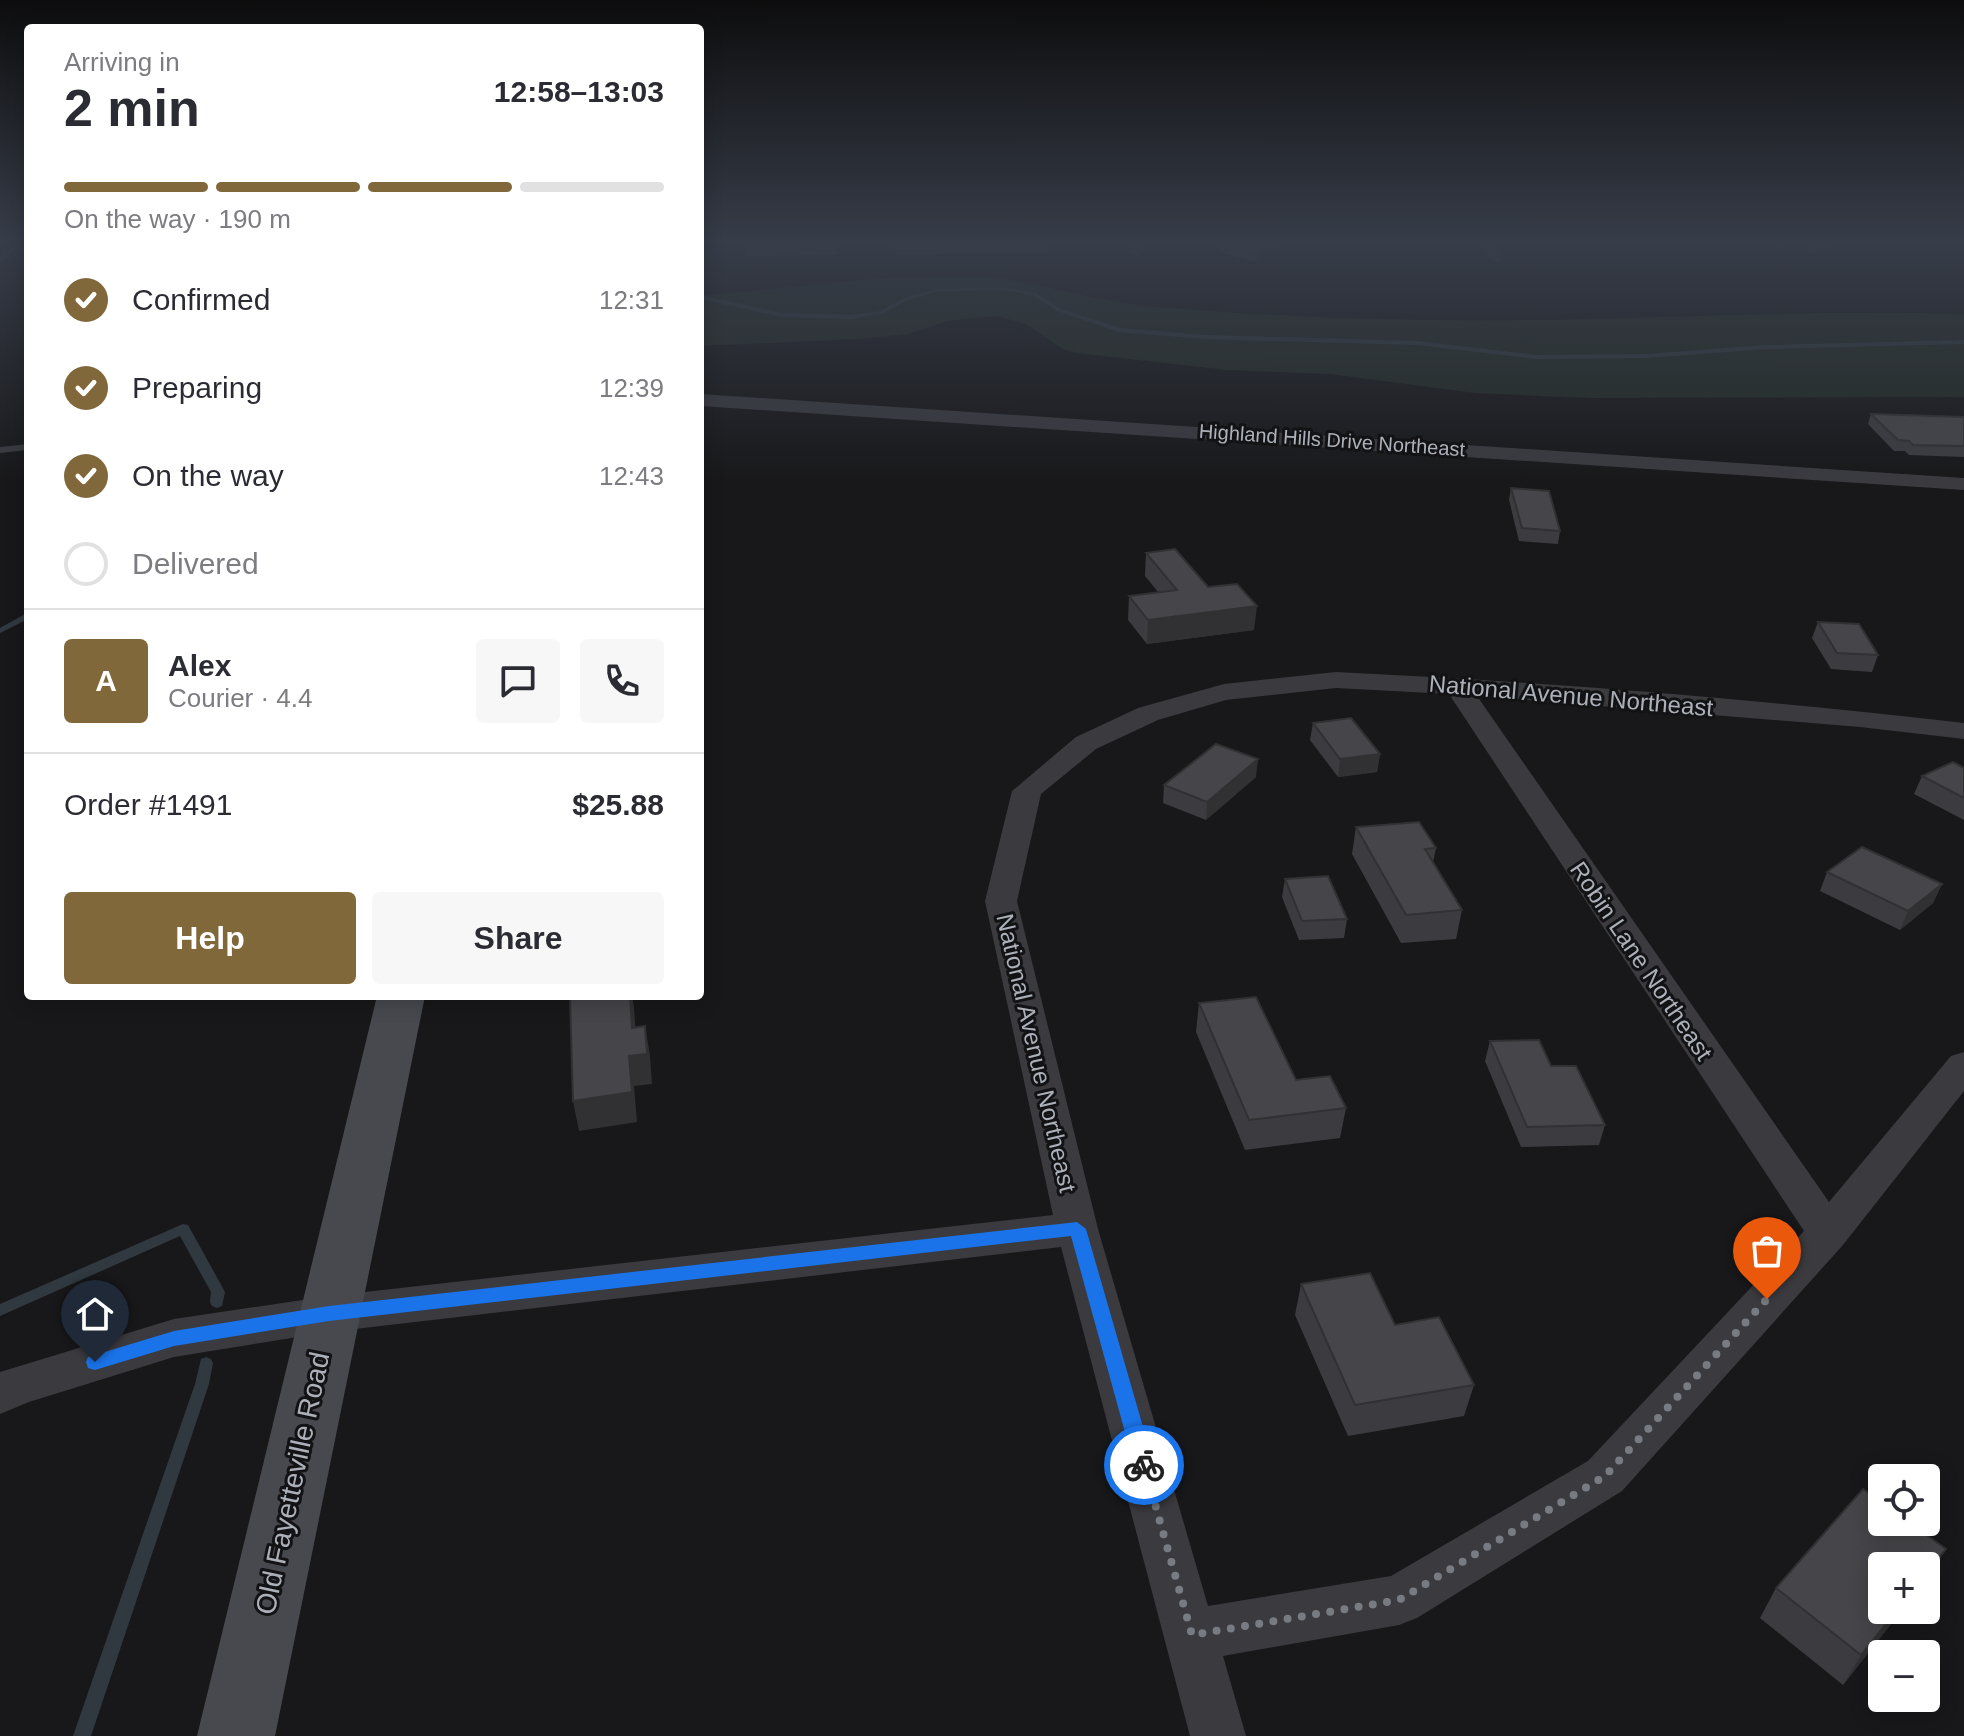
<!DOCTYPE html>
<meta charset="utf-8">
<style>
:root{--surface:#fff;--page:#f7f7f7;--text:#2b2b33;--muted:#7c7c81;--line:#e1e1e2;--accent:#80683b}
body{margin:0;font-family:Arial,sans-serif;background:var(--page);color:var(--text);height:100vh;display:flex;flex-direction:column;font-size:30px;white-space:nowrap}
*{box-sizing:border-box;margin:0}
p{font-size:26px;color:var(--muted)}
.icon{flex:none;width:44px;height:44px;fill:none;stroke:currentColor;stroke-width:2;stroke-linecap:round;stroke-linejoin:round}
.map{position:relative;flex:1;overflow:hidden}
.panel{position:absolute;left:24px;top:24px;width:680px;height:976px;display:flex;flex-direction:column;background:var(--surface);border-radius:8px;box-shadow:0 4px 20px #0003}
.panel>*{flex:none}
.fabs{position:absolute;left:1868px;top:1464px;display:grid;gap:16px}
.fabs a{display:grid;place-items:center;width:72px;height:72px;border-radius:8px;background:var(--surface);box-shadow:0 4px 20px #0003;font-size:40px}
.pin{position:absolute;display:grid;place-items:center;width:68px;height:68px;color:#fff;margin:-82px -34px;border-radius:50% 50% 50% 0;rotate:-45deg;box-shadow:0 0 8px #0007}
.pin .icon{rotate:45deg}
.courier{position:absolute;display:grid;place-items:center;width:80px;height:80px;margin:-40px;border:6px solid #1a73e8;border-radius:50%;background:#fff;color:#222;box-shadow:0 2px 10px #0007}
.headline em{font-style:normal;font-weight:700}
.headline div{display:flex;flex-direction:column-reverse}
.headline{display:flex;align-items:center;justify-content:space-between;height:136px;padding:0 40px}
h1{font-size:52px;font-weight:700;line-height:60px}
.bar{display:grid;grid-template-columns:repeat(4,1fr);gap:12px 8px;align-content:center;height:96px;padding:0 40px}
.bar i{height:10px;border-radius:6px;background:var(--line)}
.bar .on{background:var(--accent)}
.bar p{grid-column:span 4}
.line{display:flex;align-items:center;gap:20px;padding:0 40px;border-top:2px solid var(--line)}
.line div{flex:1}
.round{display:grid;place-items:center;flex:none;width:84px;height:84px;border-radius:8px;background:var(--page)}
ol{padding:0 40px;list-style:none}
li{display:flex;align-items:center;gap:24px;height:88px}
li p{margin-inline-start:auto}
li .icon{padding:8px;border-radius:50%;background:var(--accent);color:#fff;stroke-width:4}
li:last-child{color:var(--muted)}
li i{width:44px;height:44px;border:4px solid var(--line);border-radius:50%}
.primary-button{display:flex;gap:16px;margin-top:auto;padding:16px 40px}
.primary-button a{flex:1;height:92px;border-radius:8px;background:var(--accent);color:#fff;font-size:32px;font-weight:700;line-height:92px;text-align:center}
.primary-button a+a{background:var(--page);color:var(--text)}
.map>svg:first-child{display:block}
.green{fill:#232a24}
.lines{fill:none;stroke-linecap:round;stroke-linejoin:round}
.stream{fill:#313940;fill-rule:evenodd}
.lane{fill:#3a3a3f;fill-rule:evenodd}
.street{fill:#3a3a3f;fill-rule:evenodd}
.secondary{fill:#48494f;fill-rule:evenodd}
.wall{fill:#3c3c40}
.shaded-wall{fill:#313134}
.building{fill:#46464a;stroke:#313134;stroke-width:2}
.route{fill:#1a73e8}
.done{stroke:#787b81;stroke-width:8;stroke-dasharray:0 14.4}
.labels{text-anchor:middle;stroke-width:6;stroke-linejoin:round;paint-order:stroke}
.far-street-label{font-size:20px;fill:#acb0b9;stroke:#131315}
.street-label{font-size:24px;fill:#acb0b9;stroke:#131315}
.near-street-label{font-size:28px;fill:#acb0b9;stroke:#131315}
</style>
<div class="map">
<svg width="1964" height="1736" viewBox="0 0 1964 1736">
<rect width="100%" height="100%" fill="#18181a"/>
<!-- green -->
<path class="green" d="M990,277c56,7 111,26 167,30 167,14 336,16 504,10 101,-3 201,-6 303,-3v83l-375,1 -114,-5 -145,-19 -103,-4 -151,-17 -13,-4 -37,-25 -30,-8 -49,5 -39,13 -48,5 -160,7v-50l183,-18z"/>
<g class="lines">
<!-- stream -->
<path class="stream" d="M1005,288l31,5 25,16 59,19 84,7 213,6 119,14 112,-1 118,-9 198,-5v4l-198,5 -118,9 -112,1 -119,-14 -213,-6 -85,-7 -62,-21 -24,-16 -28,-5 -67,1 -30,9 -25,13 -31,6 -70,-2 -82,-18v-4l82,18 70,2 28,-4 24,-13 34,-9z
M25,614h3v5l-28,14v-5z
M183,1224l5,1 37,67 -3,14 -5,2 -5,-2 -2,-4 1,-10 -31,-56 -180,80v-12z
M206,1357l5,2 2,4 -4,21 -118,352h-18l122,-352 6,-25z"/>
<!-- lane -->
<path class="lane" d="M15,241h7l-22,22v-6z
M28,444v6l-28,3v-6z"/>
<!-- street -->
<path class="street" d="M1134,241h14l-8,14 -5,1 -7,-4z
M1477,241h15l13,17 -8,5 -5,-2z
M1821,241h21l-31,13 -7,-4z
M700,394l1264,84v12l-1264,-84z
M1336,672c210,10 420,27 628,51v16l-104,-12 -383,-31 352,506 122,-146 13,-4v39l-121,154 -221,246 -205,127 -18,7 -176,31 23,80h-56l-129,-489 -732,85 -155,25 -145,45 -29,12v-42l174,-53 155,-23 724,-81 -68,-314 27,-110 64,-54 62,-29 86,-24zM1336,688l113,6 355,537 -216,230 -197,115 -183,30 -110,-377 -81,-328 24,-107 55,-45 62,-29 68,-20z"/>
<!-- secondary -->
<path class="secondary" d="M377,996h48l-150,740h-78z"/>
</g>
<!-- wall -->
<path class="wall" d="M837,241l-1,14 -90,1 -1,-8z
M894,241h152l3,2v9l-152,3z
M1220,243l52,1 -17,18 -35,-10z
M1871,414l93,3v40l-55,-2 -4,-4h-11l-26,-27z
M1511,488l49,43 -2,13 -39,-3 -10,-41z
M1146,553l62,34 46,43 -107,14 -19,-24 1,-24 29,-4 -13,-16z
M1818,622l60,33 -6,17 -41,-3 -19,-31z
M1313,723l67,31 -3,18 -39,5 -28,-37z
M1964,768v52l-50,-26 8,-18z
M1256,777l-50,43 -43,-17 1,-18z
M1356,827l80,21 -3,14 29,48 -6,29 -55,4 -49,-89z
M1827,872l115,12 -9,19 -33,27 -80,-39z
M1285,879l62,40 -3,19 -45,2 -17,-43z
M1199,1003l97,77 50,28 -6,30 -95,12 -49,-118z
M1490,1041l61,25 54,59 -6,20 -78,2 -36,-86z
M1301,1284l94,41 79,60 -10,31 -116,20 -53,-121z
M1946,1549l-20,31v-14l-44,44h20l-59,75 -83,-67 16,-30z"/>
<!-- shaded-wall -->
<path class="shaded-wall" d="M1267,241h6l-1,3 -17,18v-9z
M1257,606l-3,24 -107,14 1,-24z
M1380,754l-3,18 -39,5 2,-18z
M1258,759l-2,18 -50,43 1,-18z
M1942,884l-9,19 -33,27 8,-19z
M630,996h2l2,11 3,48 8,-29 5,30 2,28 -18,2 3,36 -58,9 -6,-30 56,-45 3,-28z
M1946,1549l-20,31v-6z
M1897,1610h5l-59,75 18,-30z"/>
<!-- building -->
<path class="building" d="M750,241h86v7h-91z
M896,241h150l3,2 -152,2z
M1223,241h44l-12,12 -35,-10z
M1871,414l93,3v29l-51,-1 -4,-4 -11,-1z
M1511,488l38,3 11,40 -38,-3z
M1175,549l33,38 29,-3 20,22 -109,14 -19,-24 48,-6 -31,-37z
M1818,622l41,2 19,31 -41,-2z
M1351,718l29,36 -40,5 -27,-36z
M1216,744l42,15 -51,43 -43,-17z
M1953,762l11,6v30l-42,-22z
M1419,822l17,26 -11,1 37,61 -56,5 -50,-88z
M1862,847l80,37 -34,27 -81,-39z
M1328,876l19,43 -45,2 -17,-42z
M570,996h60l2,32 13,-2 2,28 -18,2 3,36 -59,9z
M1256,997l40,83 34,-4 16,32 -97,12 -50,-117z
M1539,1040l12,26h25l29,59 -78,2 -37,-86z
M1370,1273l25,52 44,-8 35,68 -119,20 -54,-121z
M1863,1489l19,13v20h27l37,27 -20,25v-8h-44v44h15l-36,45 -85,-67z"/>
<!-- sky -->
<linearGradient id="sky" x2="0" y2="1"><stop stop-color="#0d0d0e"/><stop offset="0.5" stop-color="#373d49"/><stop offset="1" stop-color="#373d49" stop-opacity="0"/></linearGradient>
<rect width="1964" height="484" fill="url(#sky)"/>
<!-- route -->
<path class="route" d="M1077,1222l9,7 68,236 -3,6 -7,3 -7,-3 -3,-6 -63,-229 -742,85 -155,25 -79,24 -7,-2 -2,-6 2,-5 86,-26 155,-25z"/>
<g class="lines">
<!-- done -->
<path class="done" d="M1144,1465l48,170 207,-35 206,-124 162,-177"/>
</g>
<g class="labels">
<!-- far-street labels -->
<g class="far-street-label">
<text transform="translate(1332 440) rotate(4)" y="7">Highland Hills Drive Northeast</text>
</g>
<!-- street labels -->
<g class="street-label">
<text transform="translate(1571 696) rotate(5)" y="8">National Avenue Northeast</text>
<text transform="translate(1641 961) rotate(56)" y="8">Robin Lane Northeast</text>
<text transform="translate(1036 1053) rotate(77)" y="8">National Avenue Northeast</text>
</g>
<!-- near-street labels -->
<g class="near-street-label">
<text transform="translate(292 1483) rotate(-78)" y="10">Old Fayetteville Road</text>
</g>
</g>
</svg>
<div class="fabs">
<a><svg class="icon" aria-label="locate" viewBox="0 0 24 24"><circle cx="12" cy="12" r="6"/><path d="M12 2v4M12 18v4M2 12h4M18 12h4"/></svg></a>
<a>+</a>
<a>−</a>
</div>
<div class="pin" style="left:1767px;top:1299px;background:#ea580c"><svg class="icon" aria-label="bag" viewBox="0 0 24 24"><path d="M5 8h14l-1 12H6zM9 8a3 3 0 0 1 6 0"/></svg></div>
<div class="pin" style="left:95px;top:1362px;background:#1f2937"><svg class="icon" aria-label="home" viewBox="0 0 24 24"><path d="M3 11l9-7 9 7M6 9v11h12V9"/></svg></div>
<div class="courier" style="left:1144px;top:1465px"><svg class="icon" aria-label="bike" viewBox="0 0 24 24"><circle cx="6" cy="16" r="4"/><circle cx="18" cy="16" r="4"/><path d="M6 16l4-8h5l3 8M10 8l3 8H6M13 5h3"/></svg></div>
<section class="panel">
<div class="headline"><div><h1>2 min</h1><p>Arriving in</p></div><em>12:58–13:03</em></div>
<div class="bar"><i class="on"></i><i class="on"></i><i class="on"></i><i></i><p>On the way · 190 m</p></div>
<ol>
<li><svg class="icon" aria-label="check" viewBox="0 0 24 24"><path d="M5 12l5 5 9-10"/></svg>Confirmed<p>12:31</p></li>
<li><svg class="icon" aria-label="check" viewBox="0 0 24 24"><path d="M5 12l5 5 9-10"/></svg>Preparing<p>12:39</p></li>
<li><svg class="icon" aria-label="check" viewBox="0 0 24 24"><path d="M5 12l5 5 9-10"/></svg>On the way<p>12:43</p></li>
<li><i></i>Delivered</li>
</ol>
<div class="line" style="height:144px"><b class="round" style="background:var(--accent);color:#fff">A</b><div><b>Alex</b><p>Courier · 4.4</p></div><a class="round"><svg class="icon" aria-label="chat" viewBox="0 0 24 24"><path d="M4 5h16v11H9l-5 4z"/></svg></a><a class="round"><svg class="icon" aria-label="phone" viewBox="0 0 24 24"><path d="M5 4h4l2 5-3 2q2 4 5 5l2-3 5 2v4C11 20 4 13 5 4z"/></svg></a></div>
<div class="line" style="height:104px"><div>Order #1491</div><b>$25.88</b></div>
<div class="primary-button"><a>Help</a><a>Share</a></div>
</section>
</div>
